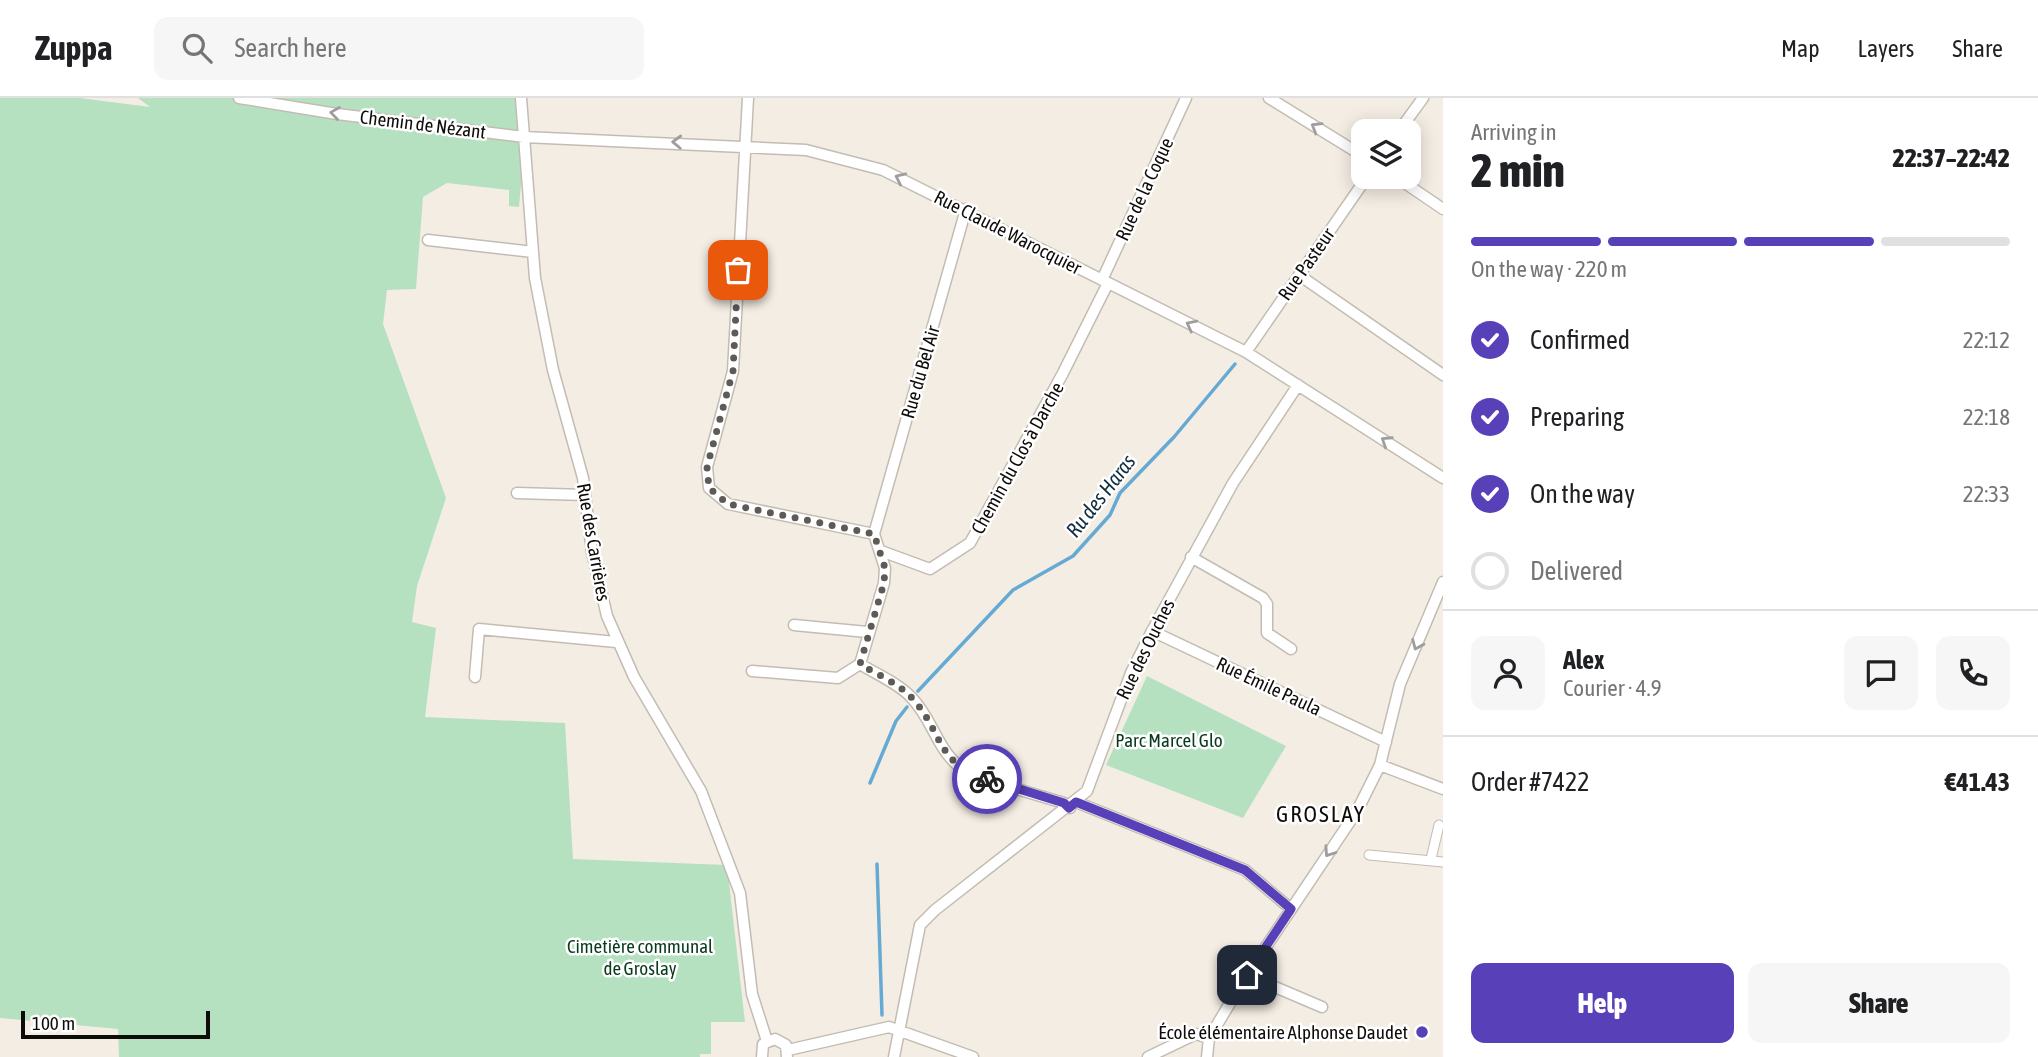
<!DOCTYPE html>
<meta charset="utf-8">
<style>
:root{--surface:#fff;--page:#f6f6f6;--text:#202124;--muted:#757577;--line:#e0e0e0;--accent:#5740b8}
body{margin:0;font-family:"Asap Condensed",sans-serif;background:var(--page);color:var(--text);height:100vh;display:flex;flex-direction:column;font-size:26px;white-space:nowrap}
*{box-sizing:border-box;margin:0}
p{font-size:23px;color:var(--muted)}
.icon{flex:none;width:38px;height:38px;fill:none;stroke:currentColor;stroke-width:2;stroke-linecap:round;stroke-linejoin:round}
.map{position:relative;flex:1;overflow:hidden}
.details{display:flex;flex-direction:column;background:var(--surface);width:595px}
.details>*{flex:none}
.fabs{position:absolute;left:1351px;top:21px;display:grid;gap:14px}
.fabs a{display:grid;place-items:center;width:70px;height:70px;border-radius:14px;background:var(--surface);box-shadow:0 4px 18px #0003;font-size:35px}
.scale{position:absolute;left:21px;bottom:18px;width:189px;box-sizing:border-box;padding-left:7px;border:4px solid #0e0c09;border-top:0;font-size:19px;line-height:24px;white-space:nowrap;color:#0e0c09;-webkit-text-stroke:5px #fff;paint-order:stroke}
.pin{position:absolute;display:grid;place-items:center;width:60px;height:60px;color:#fff;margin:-30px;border-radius:14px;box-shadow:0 4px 10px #0006}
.courier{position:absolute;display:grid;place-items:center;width:70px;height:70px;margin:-35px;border:5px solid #5740b8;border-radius:50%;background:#fff;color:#222;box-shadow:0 2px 9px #0007}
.head em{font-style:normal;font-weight:800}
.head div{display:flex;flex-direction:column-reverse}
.head{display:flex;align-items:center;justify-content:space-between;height:119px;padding:0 28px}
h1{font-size:46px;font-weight:800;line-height:52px}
.bar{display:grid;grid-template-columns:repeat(4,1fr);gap:10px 7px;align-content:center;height:84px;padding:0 28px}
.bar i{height:9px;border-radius:5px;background:var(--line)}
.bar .selected{background:var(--accent)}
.bar p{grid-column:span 4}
.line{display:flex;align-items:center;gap:18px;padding:0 28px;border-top:2px solid var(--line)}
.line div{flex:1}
.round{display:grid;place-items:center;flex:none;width:74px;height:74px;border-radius:14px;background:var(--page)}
ol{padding:0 28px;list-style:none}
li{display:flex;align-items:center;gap:21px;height:77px}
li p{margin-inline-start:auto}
li .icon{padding:7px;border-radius:50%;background:var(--accent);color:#fff;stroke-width:4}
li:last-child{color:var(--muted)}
li i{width:38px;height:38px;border:4px solid var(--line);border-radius:50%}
.primary-button{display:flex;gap:14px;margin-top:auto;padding:14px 28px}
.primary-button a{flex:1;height:80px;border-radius:14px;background:var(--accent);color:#fff;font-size:28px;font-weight:800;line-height:80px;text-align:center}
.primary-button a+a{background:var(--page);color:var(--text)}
header{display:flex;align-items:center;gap:42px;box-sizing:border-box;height:98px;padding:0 35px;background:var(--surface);border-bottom:2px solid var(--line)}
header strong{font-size:33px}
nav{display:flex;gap:38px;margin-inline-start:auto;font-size:24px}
.search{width:490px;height:63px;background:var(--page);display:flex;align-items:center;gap:18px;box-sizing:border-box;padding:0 24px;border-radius:14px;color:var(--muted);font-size:26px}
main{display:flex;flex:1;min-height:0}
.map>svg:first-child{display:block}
.green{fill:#b6e1c1}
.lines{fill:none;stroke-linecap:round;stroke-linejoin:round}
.stream{stroke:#66aad4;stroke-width:3.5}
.pedestrian-casing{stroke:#c3bcb3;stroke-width:11}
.minor-casing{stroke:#c3bcb3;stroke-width:13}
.pedestrian{stroke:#fff;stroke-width:9}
.minor{stroke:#fff;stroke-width:10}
.oneway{stroke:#9f9e9d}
.done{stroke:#5e5b56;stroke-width:7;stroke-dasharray:0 12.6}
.route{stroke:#5740b8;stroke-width:9}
.poi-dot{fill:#5740b8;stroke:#fff;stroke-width:2.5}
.labels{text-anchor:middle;stroke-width:5;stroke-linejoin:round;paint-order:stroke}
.street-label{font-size:19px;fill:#0e0c09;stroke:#fff}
.park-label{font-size:19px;fill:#083a1d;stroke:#fff}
.poi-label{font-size:19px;fill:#0e0c09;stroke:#fff;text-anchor:end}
.water-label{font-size:21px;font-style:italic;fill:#0f2e40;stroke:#fff}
.quarter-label{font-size:23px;letter-spacing:2px;fill:#0e0c09;stroke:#fff}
</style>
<header>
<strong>Zuppa</strong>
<div class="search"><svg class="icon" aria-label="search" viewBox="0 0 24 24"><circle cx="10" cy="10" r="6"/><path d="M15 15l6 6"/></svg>Search here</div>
<nav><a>Map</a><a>Layers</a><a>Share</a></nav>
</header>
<main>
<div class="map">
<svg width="1443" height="959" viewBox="0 0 1443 959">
<rect width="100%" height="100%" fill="#f4ede4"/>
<!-- green -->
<path class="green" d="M0,0h80l70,9 -12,-9h380l6,53 -5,56 -10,-1v-16l-62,-7 -24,14 -7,92 -29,1 -4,34 63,174 -29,88 -5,36 24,6 -11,89 140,6 8,136 154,6 18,157h-34v32h-11v3h-581l-1,-28 -118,-11z
M1147,578l139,70 -43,72 -137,-53z"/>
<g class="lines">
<!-- stream -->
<path class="stream" d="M918,593l95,-101 60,-34 37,-41 10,-22 54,-56 61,-73
M870,685l26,-62 11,-14
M877,766l5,151"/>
<defs>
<path id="pedestrian" d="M1369,757l74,7
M1431,761l8,-34"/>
<path id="minor" d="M239,0l98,16 187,23 282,13 77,20 363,182 197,126
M521,0l14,180 18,92 30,108 9,74 15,64 27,61 67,114 39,102 12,101 15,47
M748,0l-15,273 -26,96 2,21 19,16 146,30
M1269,0l94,58
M1399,33l24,-33
M1396,79l47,32
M428,142l105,12
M1299,177l144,100
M1102,182l84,-182
M1246,254l121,-175
M517,395l68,2
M874,436l11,34 -1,15 -24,81c16,10 38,19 51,33 25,26 24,55 59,78l94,28 6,5
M874,436l92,-325
M881,453l49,18 40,-26 93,-170 45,-90
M1191,459l72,41 4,6v29l24,16
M794,527l73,7
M1152,533l234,111
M752,573l86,7 22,-14
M475,579l4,-48 137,13
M1380,667l63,24
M1076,704l169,68 46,39
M1247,877l75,32
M788,952l101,-23 84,30
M762,959l1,-13 12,-5 11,6 1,12
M894,959l26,-132 15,-15 152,-119 44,-118 21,-42 81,-148 65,-98
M1148,959l48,-23 13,4
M1207,959l2,-19 38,-63 110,-164 23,-46 20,-81 43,-102"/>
</defs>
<!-- pedestrian casing -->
<use href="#pedestrian" class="pedestrian-casing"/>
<!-- minor casing -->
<use href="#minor" class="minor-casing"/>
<!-- pedestrian -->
<use href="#pedestrian" class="pedestrian"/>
<!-- minor -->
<use href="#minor" class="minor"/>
</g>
<!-- one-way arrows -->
<defs><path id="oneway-chevron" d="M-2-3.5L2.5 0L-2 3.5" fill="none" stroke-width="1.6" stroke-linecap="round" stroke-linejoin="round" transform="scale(1.75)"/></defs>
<g class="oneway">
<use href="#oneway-chevron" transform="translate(335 15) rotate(-172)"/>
<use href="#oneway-chevron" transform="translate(1316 29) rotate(-149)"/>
<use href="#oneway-chevron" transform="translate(677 44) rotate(-178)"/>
<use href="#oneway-chevron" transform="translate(900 80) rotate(-155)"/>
<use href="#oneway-chevron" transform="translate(1191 227) rotate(-153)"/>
<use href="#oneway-chevron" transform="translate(1386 343) rotate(-147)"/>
<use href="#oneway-chevron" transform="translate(1417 547) rotate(113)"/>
<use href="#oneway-chevron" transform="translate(1329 754) rotate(124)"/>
</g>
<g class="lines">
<!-- done -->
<path class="done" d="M738,172l-5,101 -26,96 2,21 19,16 146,30 11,34 -1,15 -24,81c16,10 38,19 51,33 31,32 25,68 76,82"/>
<!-- route -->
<path class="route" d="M987,681l77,24 5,5 7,-6 169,68 46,39 -44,66"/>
</g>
<!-- markers -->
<circle class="poi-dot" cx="1422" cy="934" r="7"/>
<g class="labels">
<!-- street labels -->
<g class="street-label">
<text transform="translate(423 26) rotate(7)" y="7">Chemin de Nézant</text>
<text transform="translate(1144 91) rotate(-65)" y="7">Rue de la Coque</text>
<text transform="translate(1008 134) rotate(27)" y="7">Rue Claude Warocquier</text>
<text transform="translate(1306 166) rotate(-55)" y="7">Rue Pasteur</text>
<text transform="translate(920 274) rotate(-74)" y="7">Rue du Bel Air</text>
<text transform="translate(1017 360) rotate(-61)" y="7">Chemin du Clos à Darche</text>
<text transform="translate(594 444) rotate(80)" y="7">Rue des Carrières</text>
<text transform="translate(1145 551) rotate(-64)" y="7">Rue des Ouches</text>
<text transform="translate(1269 588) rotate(25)" y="7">Rue Émile Paula</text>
</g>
<!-- park labels -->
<g class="park-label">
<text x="1169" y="649">Parc Marcel Glo</text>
<text x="640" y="855">Cimetière communal<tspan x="640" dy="22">de Groslay</tspan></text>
</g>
<!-- poi labels -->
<g class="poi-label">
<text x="1408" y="941">École élémentaire Alphonse Daudet</text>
</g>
<!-- water labels -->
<g class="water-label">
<text transform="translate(1101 398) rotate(-52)" y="7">Ru des Haras</text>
</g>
<!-- quarter labels -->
<g class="quarter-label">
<text x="1321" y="724">GROSLAY</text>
</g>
</g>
</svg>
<div class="fabs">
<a><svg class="icon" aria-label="layers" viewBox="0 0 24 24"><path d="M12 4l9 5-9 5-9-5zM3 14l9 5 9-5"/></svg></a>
</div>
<div class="scale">100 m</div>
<div class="pin" style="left:738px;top:172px;background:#ea580c"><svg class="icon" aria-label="bag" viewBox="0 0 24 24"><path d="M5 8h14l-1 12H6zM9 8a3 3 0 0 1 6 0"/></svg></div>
<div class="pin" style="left:1247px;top:877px;background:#1f2937"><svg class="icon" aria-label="home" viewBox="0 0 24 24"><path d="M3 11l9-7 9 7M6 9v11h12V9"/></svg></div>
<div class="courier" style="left:987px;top:681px"><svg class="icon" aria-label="bike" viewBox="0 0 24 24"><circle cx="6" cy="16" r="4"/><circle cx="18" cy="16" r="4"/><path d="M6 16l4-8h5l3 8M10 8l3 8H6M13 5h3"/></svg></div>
</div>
<section class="details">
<div class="head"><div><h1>2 min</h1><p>Arriving in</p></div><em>22:37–22:42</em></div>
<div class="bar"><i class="selected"></i><i class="selected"></i><i class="selected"></i><i></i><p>On the way · 220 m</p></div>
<ol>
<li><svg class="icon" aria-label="check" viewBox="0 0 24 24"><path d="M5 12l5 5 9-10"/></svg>Confirmed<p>22:12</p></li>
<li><svg class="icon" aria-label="check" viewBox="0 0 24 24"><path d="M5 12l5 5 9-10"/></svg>Preparing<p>22:18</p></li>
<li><svg class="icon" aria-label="check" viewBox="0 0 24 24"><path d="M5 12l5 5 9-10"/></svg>On the way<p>22:33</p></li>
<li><i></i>Delivered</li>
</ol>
<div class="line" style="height:126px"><a class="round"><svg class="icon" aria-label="person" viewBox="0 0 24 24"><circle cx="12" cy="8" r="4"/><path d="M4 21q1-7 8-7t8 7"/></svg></a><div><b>Alex</b><p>Courier · 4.9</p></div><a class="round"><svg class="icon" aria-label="chat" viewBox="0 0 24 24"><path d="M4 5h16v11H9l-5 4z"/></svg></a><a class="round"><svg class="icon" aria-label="phone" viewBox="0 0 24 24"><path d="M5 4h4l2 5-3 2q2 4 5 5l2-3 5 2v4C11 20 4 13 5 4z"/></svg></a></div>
<div class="line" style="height:91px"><div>Order #7422</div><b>€41.43</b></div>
<div class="primary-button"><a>Help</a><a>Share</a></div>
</section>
</main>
